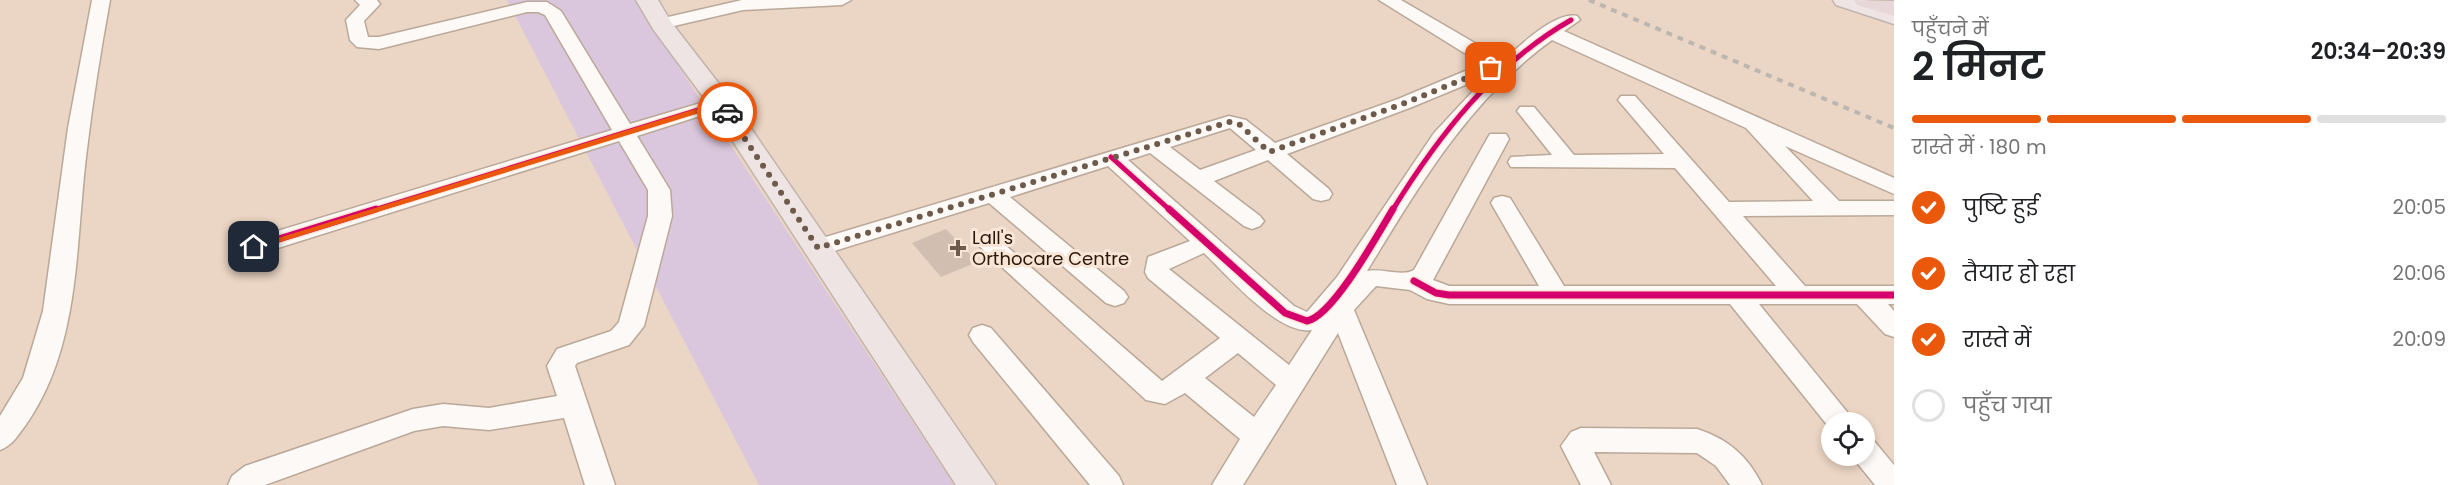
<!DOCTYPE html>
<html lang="hi">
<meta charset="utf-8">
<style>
:root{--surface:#fff;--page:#f2f2f2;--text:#202124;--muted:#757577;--line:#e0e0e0;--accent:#ea580c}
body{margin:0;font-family:Poppins,"Noto Sans Devanagari",sans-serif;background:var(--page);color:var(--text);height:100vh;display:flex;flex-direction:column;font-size:22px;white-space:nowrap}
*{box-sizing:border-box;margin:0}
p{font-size:20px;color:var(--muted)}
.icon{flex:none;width:33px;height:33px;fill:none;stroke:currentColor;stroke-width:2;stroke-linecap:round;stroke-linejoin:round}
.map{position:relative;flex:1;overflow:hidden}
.panel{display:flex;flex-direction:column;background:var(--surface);width:570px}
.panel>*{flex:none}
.tools{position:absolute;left:1821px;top:412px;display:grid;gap:12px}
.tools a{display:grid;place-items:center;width:54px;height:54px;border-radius:50%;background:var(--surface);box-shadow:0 3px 9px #0003;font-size:30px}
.pin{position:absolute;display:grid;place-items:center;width:51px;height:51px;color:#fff;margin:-26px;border-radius:12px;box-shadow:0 3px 9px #0006}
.courier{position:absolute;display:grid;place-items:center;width:60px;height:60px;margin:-30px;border:4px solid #ea580c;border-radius:50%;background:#fff;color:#222;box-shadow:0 2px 8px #0007}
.overview em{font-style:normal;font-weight:600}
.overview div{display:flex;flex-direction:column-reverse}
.overview{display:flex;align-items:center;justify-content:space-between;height:102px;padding:0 18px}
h1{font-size:39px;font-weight:600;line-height:45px}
.bar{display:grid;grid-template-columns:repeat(4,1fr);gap:9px 6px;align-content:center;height:72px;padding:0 18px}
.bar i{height:8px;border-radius:4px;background:var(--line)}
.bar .active{background:var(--accent)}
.bar p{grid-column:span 4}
ol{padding:0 18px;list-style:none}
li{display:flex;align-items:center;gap:18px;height:66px}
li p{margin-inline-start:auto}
li .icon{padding:6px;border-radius:50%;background:var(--accent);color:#fff;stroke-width:4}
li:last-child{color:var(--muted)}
li i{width:33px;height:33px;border:3px solid var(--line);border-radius:50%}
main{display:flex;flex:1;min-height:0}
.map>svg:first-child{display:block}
.green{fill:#dbc7dd}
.building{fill:#d2bdb1}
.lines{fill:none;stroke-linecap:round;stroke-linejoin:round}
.minor-casing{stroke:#baa899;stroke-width:3}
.major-casing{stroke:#c1b5ab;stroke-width:3}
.highway-casing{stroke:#c1b5ab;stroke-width:3}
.minor{fill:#fcf9f6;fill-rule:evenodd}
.major{fill:#efe4e4;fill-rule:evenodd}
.highway{fill:#e8d7d8;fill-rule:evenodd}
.rail{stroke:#bbb6b0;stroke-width:4;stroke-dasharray:6 6;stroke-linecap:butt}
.cycleway-far1-casing{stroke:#f9e5d6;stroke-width:8}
.cycleway-casing{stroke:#f9e5d6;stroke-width:10}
.cycleway-far1{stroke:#d6006c;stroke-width:5}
.cycleway{stroke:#d6006c;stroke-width:7}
.route{fill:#ea580c}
.done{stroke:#6d5a4a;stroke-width:6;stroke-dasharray:0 10.8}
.poi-dot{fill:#6d5a4a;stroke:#f9e5d6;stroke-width:2}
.labels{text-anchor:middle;stroke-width:6;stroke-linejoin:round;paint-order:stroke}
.poi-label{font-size:18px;fill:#291708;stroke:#f9e5d6;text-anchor:start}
</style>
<main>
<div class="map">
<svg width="1894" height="485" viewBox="0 0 1894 485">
<rect width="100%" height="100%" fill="#ebd5c4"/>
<!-- green -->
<path class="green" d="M507,0h128l319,485h-195z"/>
<!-- building -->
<path class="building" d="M946,229l31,33 -36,15 -29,-34z"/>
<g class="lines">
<defs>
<path id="minor" d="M92,0h18c-9,49 -17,99 -23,149 -12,92 -5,197 -62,277 -8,10 -12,19 -25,24v-34l23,-38 20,-67 25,-183z
M355,0h22l3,4 -16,17 4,16h11l148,-35h20l14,9 69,113 91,-27 7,2 3,4 -3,4 -91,29 33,54 2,26 -28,110 -15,19 -52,18 -2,3 40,119h-30l-21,-67 -75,12 -46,-4 -29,5 -149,54h-37l4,-9 13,-10 168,-57 30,-5 46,4 68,-12 -10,-30 10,-17 54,-18 8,-9 29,-106v-26l-29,-49 -357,112 -9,2 -9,-2 -3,-6 3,-6 368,-111 -67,-115 -7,-3h-11l-148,37 -22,-2 -7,-7 -4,-20 14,-15z
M742,0h109l-9,5 -99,5 -82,19 -9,-5 3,-4z
M1379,0h22l96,56 4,7c16,-15 54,-52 76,-47l3,4 -16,11 330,147v16l-109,-48 54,55h55v14l-151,1 62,70h89v18h-6l6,7v26l-9,-3 -28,-30h-98l97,119h-24v8l-102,-127h-281l-22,-5 -17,-9 -34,-4 -22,24 73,175h-30l-59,-152 -95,152h-31l28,-46 -55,-46 -20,11 -19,-4 -169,-156 4,-6 8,-2 8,2 165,143 58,-43 -72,-60 -3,-6 3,-15 42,-16 -82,-75 -98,31 114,94 4,6 -4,6 -9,3 -9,-3 -117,-100 -171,53 -9,-2 -3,-6 3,-6 420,-126 17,4 29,23 123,-44 84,-35zM1552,40l194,88 67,73 -84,1 -94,-106h-14l-3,4 46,54 -90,1 -40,-48h-14l-3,4 35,44 -41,2 -3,5 3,5 164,1 101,118h-212l-54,-88 -8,-2 -8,2 -3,5 48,83h-90l-16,-6 76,-141 -3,-5h-16l-3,5 -73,131c-12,7 -33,-2 -47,1 52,-85 102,-171 185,-231zM1487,76l-53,57 -97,144 -30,35 -13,-6 -166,-146 22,-7 94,73 8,3 8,-3 4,-5 -4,-5 -46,-35 54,-21 45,39 8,2 8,-2 3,-5 -3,-5 -42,-35 125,-47zM1230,128l26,22 -56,20 -30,-23zM1204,253c23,22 75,83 108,77l-23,35 -120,-96zM1238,353l38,32 -22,32 -49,-39z
M982,325l9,3 128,148 4,9h-33l-117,-143 -4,-7 4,-7z
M1581,428l116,1c31,10 51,27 65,56h-32l-14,-19 -19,-13 -103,-1 17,33h-30l-20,-39 10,-14z
M1864,438l10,3 20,24v20h-19l-21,-26 -2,-3h12z"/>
<path id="major" d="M636,0h22l13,22 59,76 266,387h-40l-246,-379 -57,-77z
M1833,0h33l28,9v15l-58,-19z"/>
<path id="highway" d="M1854,0l40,1v15l-37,-11z"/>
</defs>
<!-- minor casing -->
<use href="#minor" class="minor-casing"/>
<!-- major casing -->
<use href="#major" class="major-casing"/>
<!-- highway casing -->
<use href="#highway" class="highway-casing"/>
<!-- minor -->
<use href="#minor" class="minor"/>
<!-- major -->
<use href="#major" class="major"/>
<!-- highway -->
<use href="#highway" class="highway"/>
<!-- rail -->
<path class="rail" d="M1589,0l305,128"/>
<defs>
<path id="cycleway-far1" d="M1111,157l60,54
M371,211l350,-108
M1392,211c46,-75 102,-147 179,-191"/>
<path id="cycleway" d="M1169,209l116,104 22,8c26,-5 71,-87 86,-112
M253,247l123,-38
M1414,281l22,12 13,2h445"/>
</defs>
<!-- cycleway-far1 casing -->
<use href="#cycleway-far1" class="cycleway-far1-casing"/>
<!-- cycleway casing -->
<use href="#cycleway" class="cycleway-casing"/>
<!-- cycleway-far1 -->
<use href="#cycleway-far1" class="cycleway-far1"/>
<!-- cycleway -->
<use href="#cycleway" class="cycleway"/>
</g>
<!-- route -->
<path class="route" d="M718,102h6l6,12h-6l-5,-7 -462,142 -8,-2z"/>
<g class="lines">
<!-- done -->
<path class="done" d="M727,112l91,136 411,-126 10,2 30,28 136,-49 86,-35"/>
</g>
<!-- markers -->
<path class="poi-dot" d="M955 239h6v6h6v6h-6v6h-6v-6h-6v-6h6z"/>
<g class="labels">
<!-- poi labels -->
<g class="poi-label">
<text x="972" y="244">Lall's<tspan x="972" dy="21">Orthocare Centre</tspan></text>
</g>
</g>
</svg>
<div class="tools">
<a><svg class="icon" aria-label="locate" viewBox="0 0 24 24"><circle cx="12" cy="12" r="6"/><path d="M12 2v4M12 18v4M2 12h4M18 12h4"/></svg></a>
</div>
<div class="pin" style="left:1491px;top:68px;background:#ea580c"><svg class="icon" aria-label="bag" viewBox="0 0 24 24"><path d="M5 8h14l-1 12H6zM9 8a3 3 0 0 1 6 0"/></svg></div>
<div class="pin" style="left:254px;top:247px;background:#1f2937"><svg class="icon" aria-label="home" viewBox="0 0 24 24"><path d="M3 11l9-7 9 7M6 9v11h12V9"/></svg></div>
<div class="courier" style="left:727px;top:112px"><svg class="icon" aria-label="car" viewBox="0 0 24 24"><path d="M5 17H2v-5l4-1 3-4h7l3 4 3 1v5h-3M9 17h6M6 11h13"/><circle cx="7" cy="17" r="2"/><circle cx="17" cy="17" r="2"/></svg></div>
</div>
<section class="panel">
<div class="overview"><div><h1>2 मिनट</h1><p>पहुँचने में</p></div><em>20:34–20:39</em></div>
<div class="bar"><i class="active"></i><i class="active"></i><i class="active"></i><i></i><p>रास्ते में · 180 m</p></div>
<ol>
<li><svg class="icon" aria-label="check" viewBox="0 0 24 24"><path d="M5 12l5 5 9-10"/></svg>पुष्टि हुई<p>20:05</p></li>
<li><svg class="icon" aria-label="check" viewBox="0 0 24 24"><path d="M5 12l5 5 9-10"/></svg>तैयार हो रहा<p>20:06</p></li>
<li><svg class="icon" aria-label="check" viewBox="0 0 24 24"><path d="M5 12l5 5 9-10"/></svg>रास्ते में<p>20:09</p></li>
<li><i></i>पहुँच गया</li>
</ol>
</section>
</main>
